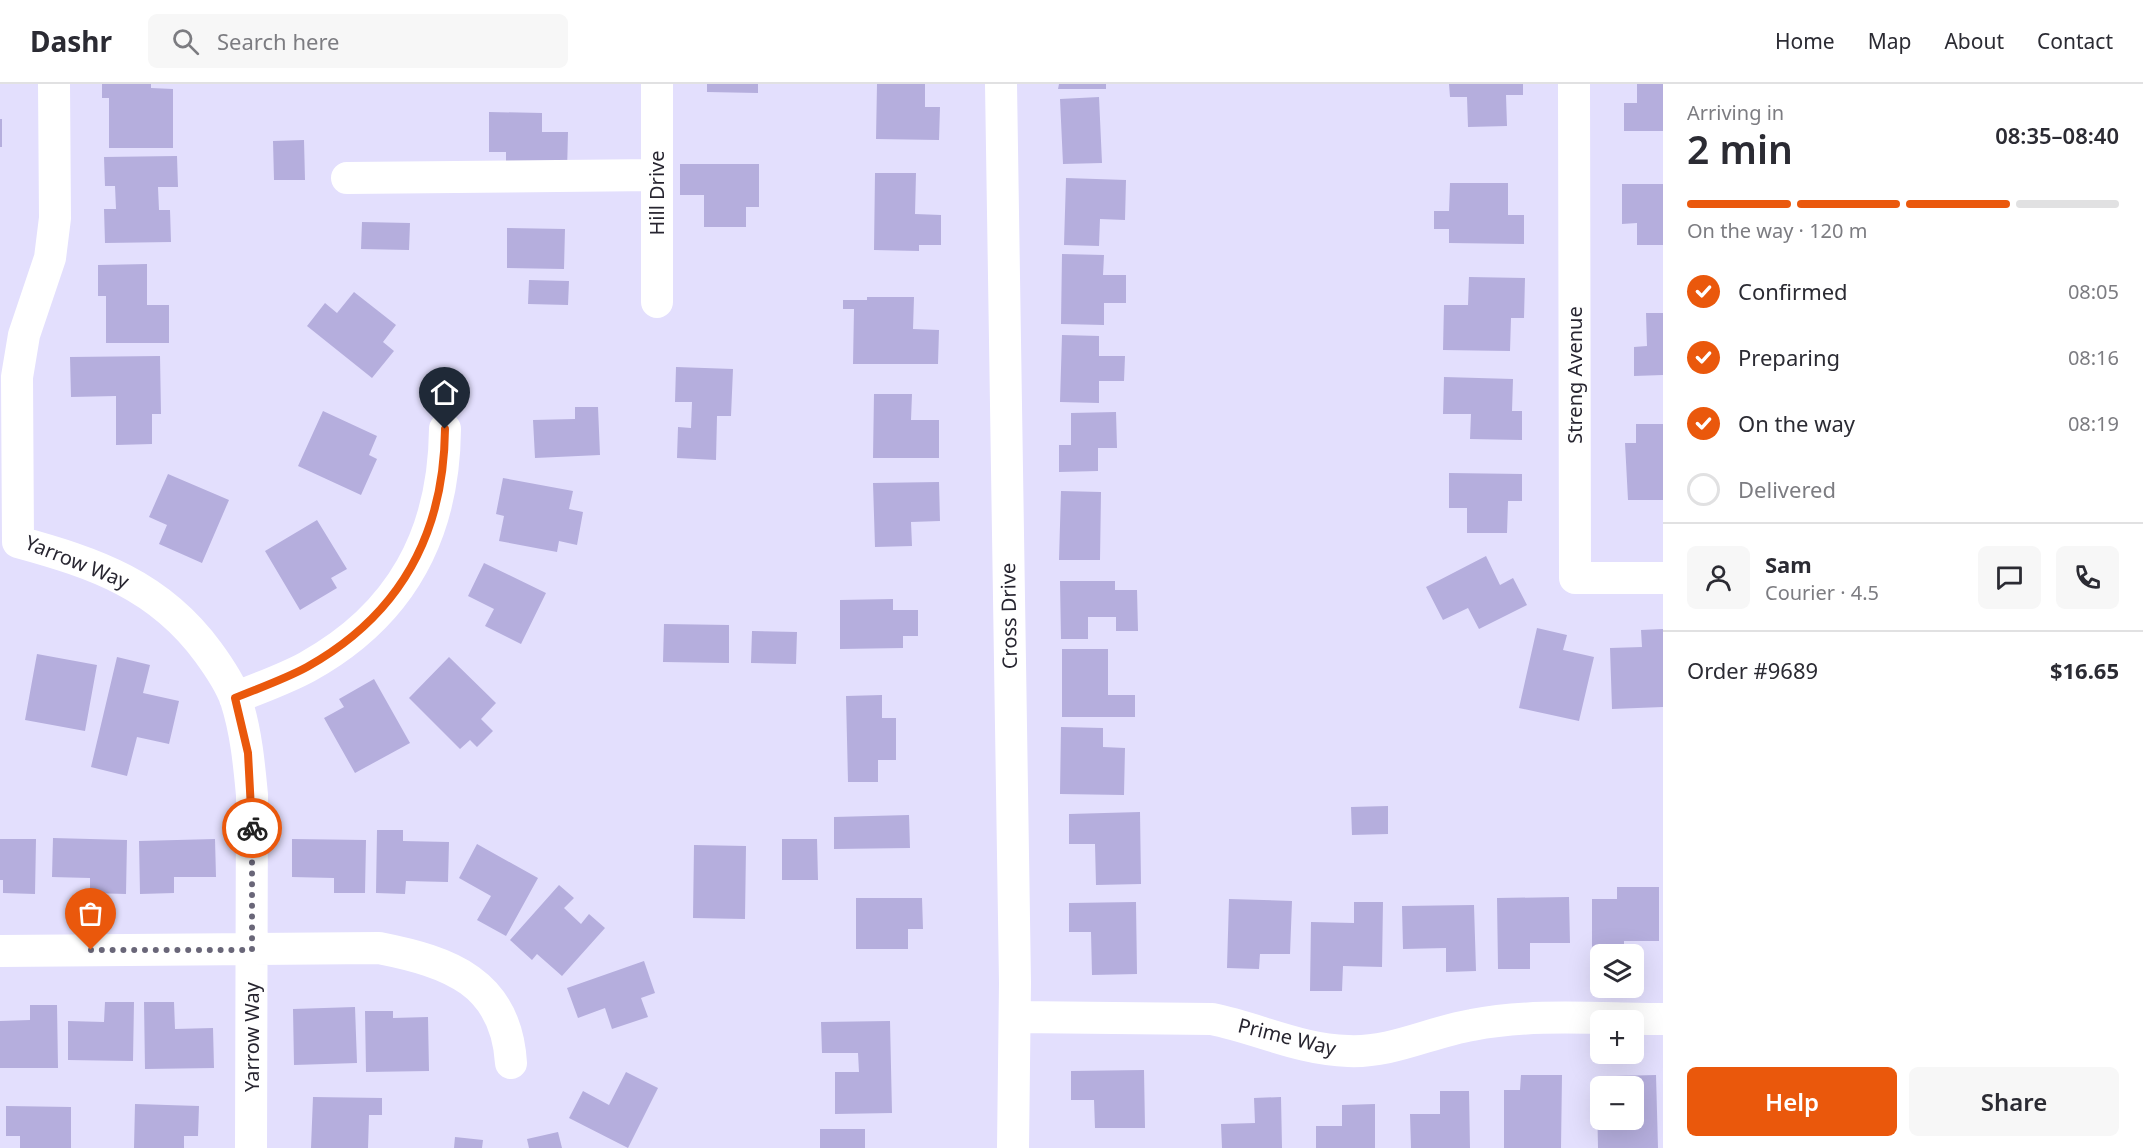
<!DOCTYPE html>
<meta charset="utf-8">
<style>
:root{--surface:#fff;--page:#f7f7f7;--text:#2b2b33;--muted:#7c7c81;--line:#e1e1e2;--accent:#ea580c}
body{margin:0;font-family:"Noto Sans",sans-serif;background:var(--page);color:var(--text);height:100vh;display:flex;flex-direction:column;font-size:22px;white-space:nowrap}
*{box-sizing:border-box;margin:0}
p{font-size:20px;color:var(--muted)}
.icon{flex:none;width:33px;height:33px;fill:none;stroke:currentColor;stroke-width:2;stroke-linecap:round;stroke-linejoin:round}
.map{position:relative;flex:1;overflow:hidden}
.sheet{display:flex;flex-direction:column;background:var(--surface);width:480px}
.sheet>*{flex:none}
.tools{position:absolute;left:1590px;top:860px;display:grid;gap:12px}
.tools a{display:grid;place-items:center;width:54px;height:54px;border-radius:9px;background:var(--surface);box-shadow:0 6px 24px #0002;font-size:30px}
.pin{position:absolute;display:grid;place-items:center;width:51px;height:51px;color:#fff;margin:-62px -26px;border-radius:50% 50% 50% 0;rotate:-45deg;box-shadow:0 0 6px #0007}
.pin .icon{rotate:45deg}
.courier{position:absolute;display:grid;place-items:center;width:60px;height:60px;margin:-30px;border:4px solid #ea580c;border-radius:50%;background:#fff;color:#222;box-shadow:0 2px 8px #0007}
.summary em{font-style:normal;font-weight:600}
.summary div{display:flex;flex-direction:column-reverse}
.summary{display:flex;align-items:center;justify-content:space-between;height:102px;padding:0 24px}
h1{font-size:39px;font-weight:600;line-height:45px}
.bar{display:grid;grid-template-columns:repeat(4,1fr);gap:9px 6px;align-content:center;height:72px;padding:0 24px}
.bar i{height:8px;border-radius:4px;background:var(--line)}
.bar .active{background:var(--accent)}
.bar p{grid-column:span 4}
.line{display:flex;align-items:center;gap:15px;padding:0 24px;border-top:2px solid var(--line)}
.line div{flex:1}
.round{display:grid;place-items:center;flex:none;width:63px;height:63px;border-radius:9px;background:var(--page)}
ol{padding:0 24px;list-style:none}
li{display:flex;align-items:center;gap:18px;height:66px}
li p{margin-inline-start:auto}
li .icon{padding:6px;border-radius:50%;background:var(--accent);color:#fff;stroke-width:4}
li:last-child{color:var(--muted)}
li i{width:33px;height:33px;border:3px solid var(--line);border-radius:50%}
.action{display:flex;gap:12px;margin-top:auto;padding:12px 24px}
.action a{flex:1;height:69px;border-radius:9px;background:var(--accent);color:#fff;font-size:24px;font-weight:600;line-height:69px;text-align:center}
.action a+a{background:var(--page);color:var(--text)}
header{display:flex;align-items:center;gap:36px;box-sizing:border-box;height:84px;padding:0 30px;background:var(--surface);border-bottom:2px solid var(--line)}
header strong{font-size:28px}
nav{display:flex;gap:33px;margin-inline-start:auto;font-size:21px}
.search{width:420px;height:54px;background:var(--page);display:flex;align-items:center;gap:15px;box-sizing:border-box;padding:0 21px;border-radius:9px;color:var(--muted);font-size:22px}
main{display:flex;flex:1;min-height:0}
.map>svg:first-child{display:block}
.building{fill:#b5aedd}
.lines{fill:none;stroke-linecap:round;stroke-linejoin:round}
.minor{stroke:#fff;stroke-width:32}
.done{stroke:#696678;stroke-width:6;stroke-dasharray:0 10.8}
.route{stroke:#ea580c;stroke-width:8}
.labels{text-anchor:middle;stroke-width:4.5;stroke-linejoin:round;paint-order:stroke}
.street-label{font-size:20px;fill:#272530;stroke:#fff}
</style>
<header>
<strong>Dashr</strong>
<div class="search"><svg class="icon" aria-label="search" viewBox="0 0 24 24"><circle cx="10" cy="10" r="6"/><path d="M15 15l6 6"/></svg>Search here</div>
<nav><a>Home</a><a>Map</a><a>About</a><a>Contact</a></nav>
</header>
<main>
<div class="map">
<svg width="1663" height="1064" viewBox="0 0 1663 1064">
<rect width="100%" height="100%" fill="#e3dffd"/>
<!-- building -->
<path class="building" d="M102,0h49v4l22,1v59h-64v-50h-7z
M707,0h51v9l-51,-1z
M877,0h48v23h15l-1,33 -63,-1z
M1059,0h47v5h-48z
M1449,0h74v11h-17l1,31 -39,1 -1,-30h-17z
M1637,0h26v47h-39v-28h13z
M1099,13l3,66 -39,1 -3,-65z
M489,28l53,1v19h26l-1,40h-61v-20h-17z
M0,35h2v28h-2z
M304,56l1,40h-31l-1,-39z
M177,72l1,31h-20l1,23h11l1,32 -66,1 -1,-34h12l-1,-23h-10l-1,-29z
M680,80h79v43h-13v20h-42v-32h-24z
M875,89h41l-1,41 26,1v30h-22v6l-45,-1z
M1066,94l60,2 -1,40 -25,-1 -1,27 -35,-1z
M1450,99h58v32h16v29l-75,-1v-14h-15v-18h15z
M1622,100h41v61h-26v-22l-15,1z
M362,138l48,1 -1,27 -48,-1z
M507,144l58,1 -1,40 -57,-1z
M1062,170l42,1 -1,20h23v28h-22v22l-43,-1z
M147,180v41h22v38h-63v-47h-8v-31z
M1469,193l56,1 -1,40h-13l-1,33 -67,-1 1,-45h24z
M529,196l40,1 -1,24 -40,-1z
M354,208l42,33 -13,17 11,9 -22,27 -65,-52 18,-23 12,10z
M867,213h47l-1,32 26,1 -1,34h-85l1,-55h-11v-9h24z
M1646,229h17v62l-29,1v-29l13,-1z
M1062,251l37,1v20h26l-1,25h-25v22l-39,-1z
M160,272l1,58h-9v30l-36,1v-49l-45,1 -1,-40z
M676,283l57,2 -2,47h-14l-1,44 -39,-2 1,-31 13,1 1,-26h-17z
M1444,293l69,2 -1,32h10v29l-52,-1 1,-25h-28z
M874,310h38l-1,26h28v38h-66z
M575,323h23l2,48 -65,3 -2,-38 42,-1z
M323,327l54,25 -8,19 8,4 -16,36 -63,-29z
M1116,328l1,36h-19v23l-39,1v-27h12v-32z
M1636,340h27v76h-35l-3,-57h11z
M1449,389l73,1v27h-14l-1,32h-40v-25h-18z
M168,390l61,26 -27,63 -43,-19 8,-19 -18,-8z
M503,394l70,13 -4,18 14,3 -6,33 -18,-4 -2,11 -58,-11 5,-25 -8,-2z
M939,398l1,39 -29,1 1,24 -37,1 -2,-64z
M1061,407l40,1 -1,68h-41z
M317,436l30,49 -16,9 6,10 -37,22 -35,-59z
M1486,472l14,29 13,-7 14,27 -48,24 -11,-21 -25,12 -17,-33z
M484,479l62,30 -25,51 -36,-18 9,-17 -26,-13z
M1060,497h55v9h22l1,41h-22v-14h-28v22h-27z
M893,515v11h25v26h-15v12l-63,1v-49z
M664,540l65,1v38l-66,-1z
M1537,544l30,7 -4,15 31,7 -15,64 -60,-13z
M1663,545v78l-51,2 -2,-61 32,-1 -1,-17z
M752,547l45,1 -1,32 -45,-1z
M1062,565h46v46h27v22h-73z
M37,570l60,11 -12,66 -60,-11z
M117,573l33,8 -7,28 36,8 -10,43 -32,-7 -10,39 -36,-9z
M449,573l47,46 -15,16 12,12 -16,16 -7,-7 -10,9 -51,-51z
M374,595l36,64 -55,30 -31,-55 20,-11 -5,-8z
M882,611v23h14v42h-18v22h-30l-2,-86z
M1061,643l42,1v19l22,1 -1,47 -64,-1z
M1388,722v28l-36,1 -1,-28z
M1140,728l1,72 -45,1 -1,-41h-26v-30z
M909,731l1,33 -76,1v-32z
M377,746h26v11l46,1 -1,40 -42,-1 -1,13 -29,-1z
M53,754l74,2 -1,54 -36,-1v-15l-38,-1z
M0,755h36l-1,55 -32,-1v-13h-3z
M215,755l1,38h-42v16l-34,1 -1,-53z
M292,755l74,1 -1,53h-31v-15l-42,-1z
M782,755h35l1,41h-36z
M477,760l61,34 -32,58 -29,-16 14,-24 -32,-18z
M694,761l52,1 -1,73 -52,-1z
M559,801l15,13 -10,10 17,16 8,-10 16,14 -43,48 -25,-22 -5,6 -22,-20z
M1617,803h42v54h-35v13h-24v13h-8v-68h25z
M1569,813l1,46h-40v26h-32l-1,-71z
M856,814h66l1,31h-15v20h-52z
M1229,815l63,2 -2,53h-30l-1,15 -32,-1z
M1136,818l1,72 -45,1 -1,-43h-22v-29z
M1354,818h29l-1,65 -39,-1 -1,25h-32l1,-69 43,1z
M1474,821l2,66 -30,1v-24l-43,1 -1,-43z
M644,877l11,32 -14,5 7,19 -36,12 -7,-21 -27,10 -11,-30z
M105,918h29l-1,59 -65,-1v-39l36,1z
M144,918h30l1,27 38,-1 1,40 -69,1z
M30,921h27l1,63h-58v-47l30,-1z
M355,923l2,56 -63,2 -1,-56z
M365,927h28v7l35,-1 1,54 -63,1z
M890,937l2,92 -57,1v-42h24l-1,-19h-36l-1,-31z
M1144,986l1,58h-50l-1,-28h-23v-29z
M626,988l32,16 -30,60 -59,-30 14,-27 26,14z
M1521,991h41l-1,73h-57v-58h16z
M1656,991l2,73h-60l-1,-50 3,-1v22h34v-33h-19v-10z
M1440,1007h29l1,57h-59l-1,-34h30z
M313,1013l69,1v17h-13l-1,33h-57z
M1281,1013l1,51h-60l-1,-24 34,-1 -1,-25z
M135,1020l64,2 -1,30h-14v12h-50z
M1375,1020v44h-59v-22h26v-21z
M6,1022l65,1v41h-51v-12h-14z
M820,1045h45v19h-45z
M558,1048l4,16h-33l-2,-9z
M455,1053l28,3 -1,8h-28z"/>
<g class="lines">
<!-- minor -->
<path class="minor" d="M54,0l1,134 -5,40 -26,77 -7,42 1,165c77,21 141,43 190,110 11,15 22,31 28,48 10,31 13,63 16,95l-1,353
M1001,0l14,899 -2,165
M1574,0l1,494h88
M347,94l310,-3
M657,218v-218
M235,614c24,-10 50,-19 72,-31 94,-52 137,-132 138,-238
M0,867l379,-3c71,14 127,34 132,115
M1015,933l197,2c45,9 89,31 136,32 44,2 82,-19 124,-26 62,-12 128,-6 191,-6"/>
</g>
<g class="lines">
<!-- done -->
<path class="done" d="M91,866h161v-122"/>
<!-- route -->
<path class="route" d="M252,744l-4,-75 -13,-55c24,-10 50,-19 72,-31 93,-52 137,-132 138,-238"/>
</g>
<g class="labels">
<!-- street labels -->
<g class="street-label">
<text transform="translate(657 109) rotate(-90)" y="7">Hill Drive</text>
<text transform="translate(1575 291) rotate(-90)" y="7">Streng Avenue</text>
<text transform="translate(77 478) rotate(22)" y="7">Yarrow Way</text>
<text transform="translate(1009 532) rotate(-91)" y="7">Cross Drive</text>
<text transform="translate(252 953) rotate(-90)" y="7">Yarrow Way</text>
<text transform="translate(1287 953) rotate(14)" y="7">Prime Way</text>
</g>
</g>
</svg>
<div class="tools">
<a><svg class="icon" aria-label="layers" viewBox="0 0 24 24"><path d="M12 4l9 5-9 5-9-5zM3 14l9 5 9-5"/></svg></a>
<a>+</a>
<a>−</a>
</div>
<div class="pin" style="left:91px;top:866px;background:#ea580c"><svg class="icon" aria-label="bag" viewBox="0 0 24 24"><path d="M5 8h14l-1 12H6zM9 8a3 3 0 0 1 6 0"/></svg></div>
<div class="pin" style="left:445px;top:345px;background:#1f2937"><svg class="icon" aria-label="home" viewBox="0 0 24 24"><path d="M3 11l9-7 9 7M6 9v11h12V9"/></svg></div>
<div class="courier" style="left:252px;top:744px"><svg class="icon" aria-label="bike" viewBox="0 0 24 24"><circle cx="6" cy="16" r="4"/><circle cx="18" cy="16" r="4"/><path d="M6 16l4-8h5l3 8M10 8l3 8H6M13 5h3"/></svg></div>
</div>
<section class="sheet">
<div class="summary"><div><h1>2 min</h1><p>Arriving in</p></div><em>08:35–08:40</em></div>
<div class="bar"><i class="active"></i><i class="active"></i><i class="active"></i><i></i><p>On the way · 120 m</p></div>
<ol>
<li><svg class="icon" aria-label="check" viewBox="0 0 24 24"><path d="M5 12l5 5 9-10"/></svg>Confirmed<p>08:05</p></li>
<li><svg class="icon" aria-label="check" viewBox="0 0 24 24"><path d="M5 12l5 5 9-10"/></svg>Preparing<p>08:16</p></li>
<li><svg class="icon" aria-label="check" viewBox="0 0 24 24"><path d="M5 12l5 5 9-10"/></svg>On the way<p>08:19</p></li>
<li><i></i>Delivered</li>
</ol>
<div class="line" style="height:108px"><a class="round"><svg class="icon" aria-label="person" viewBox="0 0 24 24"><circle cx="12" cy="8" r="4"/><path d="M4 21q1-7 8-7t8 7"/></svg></a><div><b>Sam</b><p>Courier · 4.5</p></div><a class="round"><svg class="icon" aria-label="chat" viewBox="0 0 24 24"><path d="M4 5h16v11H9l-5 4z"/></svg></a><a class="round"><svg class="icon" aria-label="phone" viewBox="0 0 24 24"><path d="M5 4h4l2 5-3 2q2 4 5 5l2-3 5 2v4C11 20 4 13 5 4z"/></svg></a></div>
<div class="line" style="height:78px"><div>Order #9689</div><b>$16.65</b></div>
<div class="action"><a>Help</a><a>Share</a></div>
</section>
</main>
